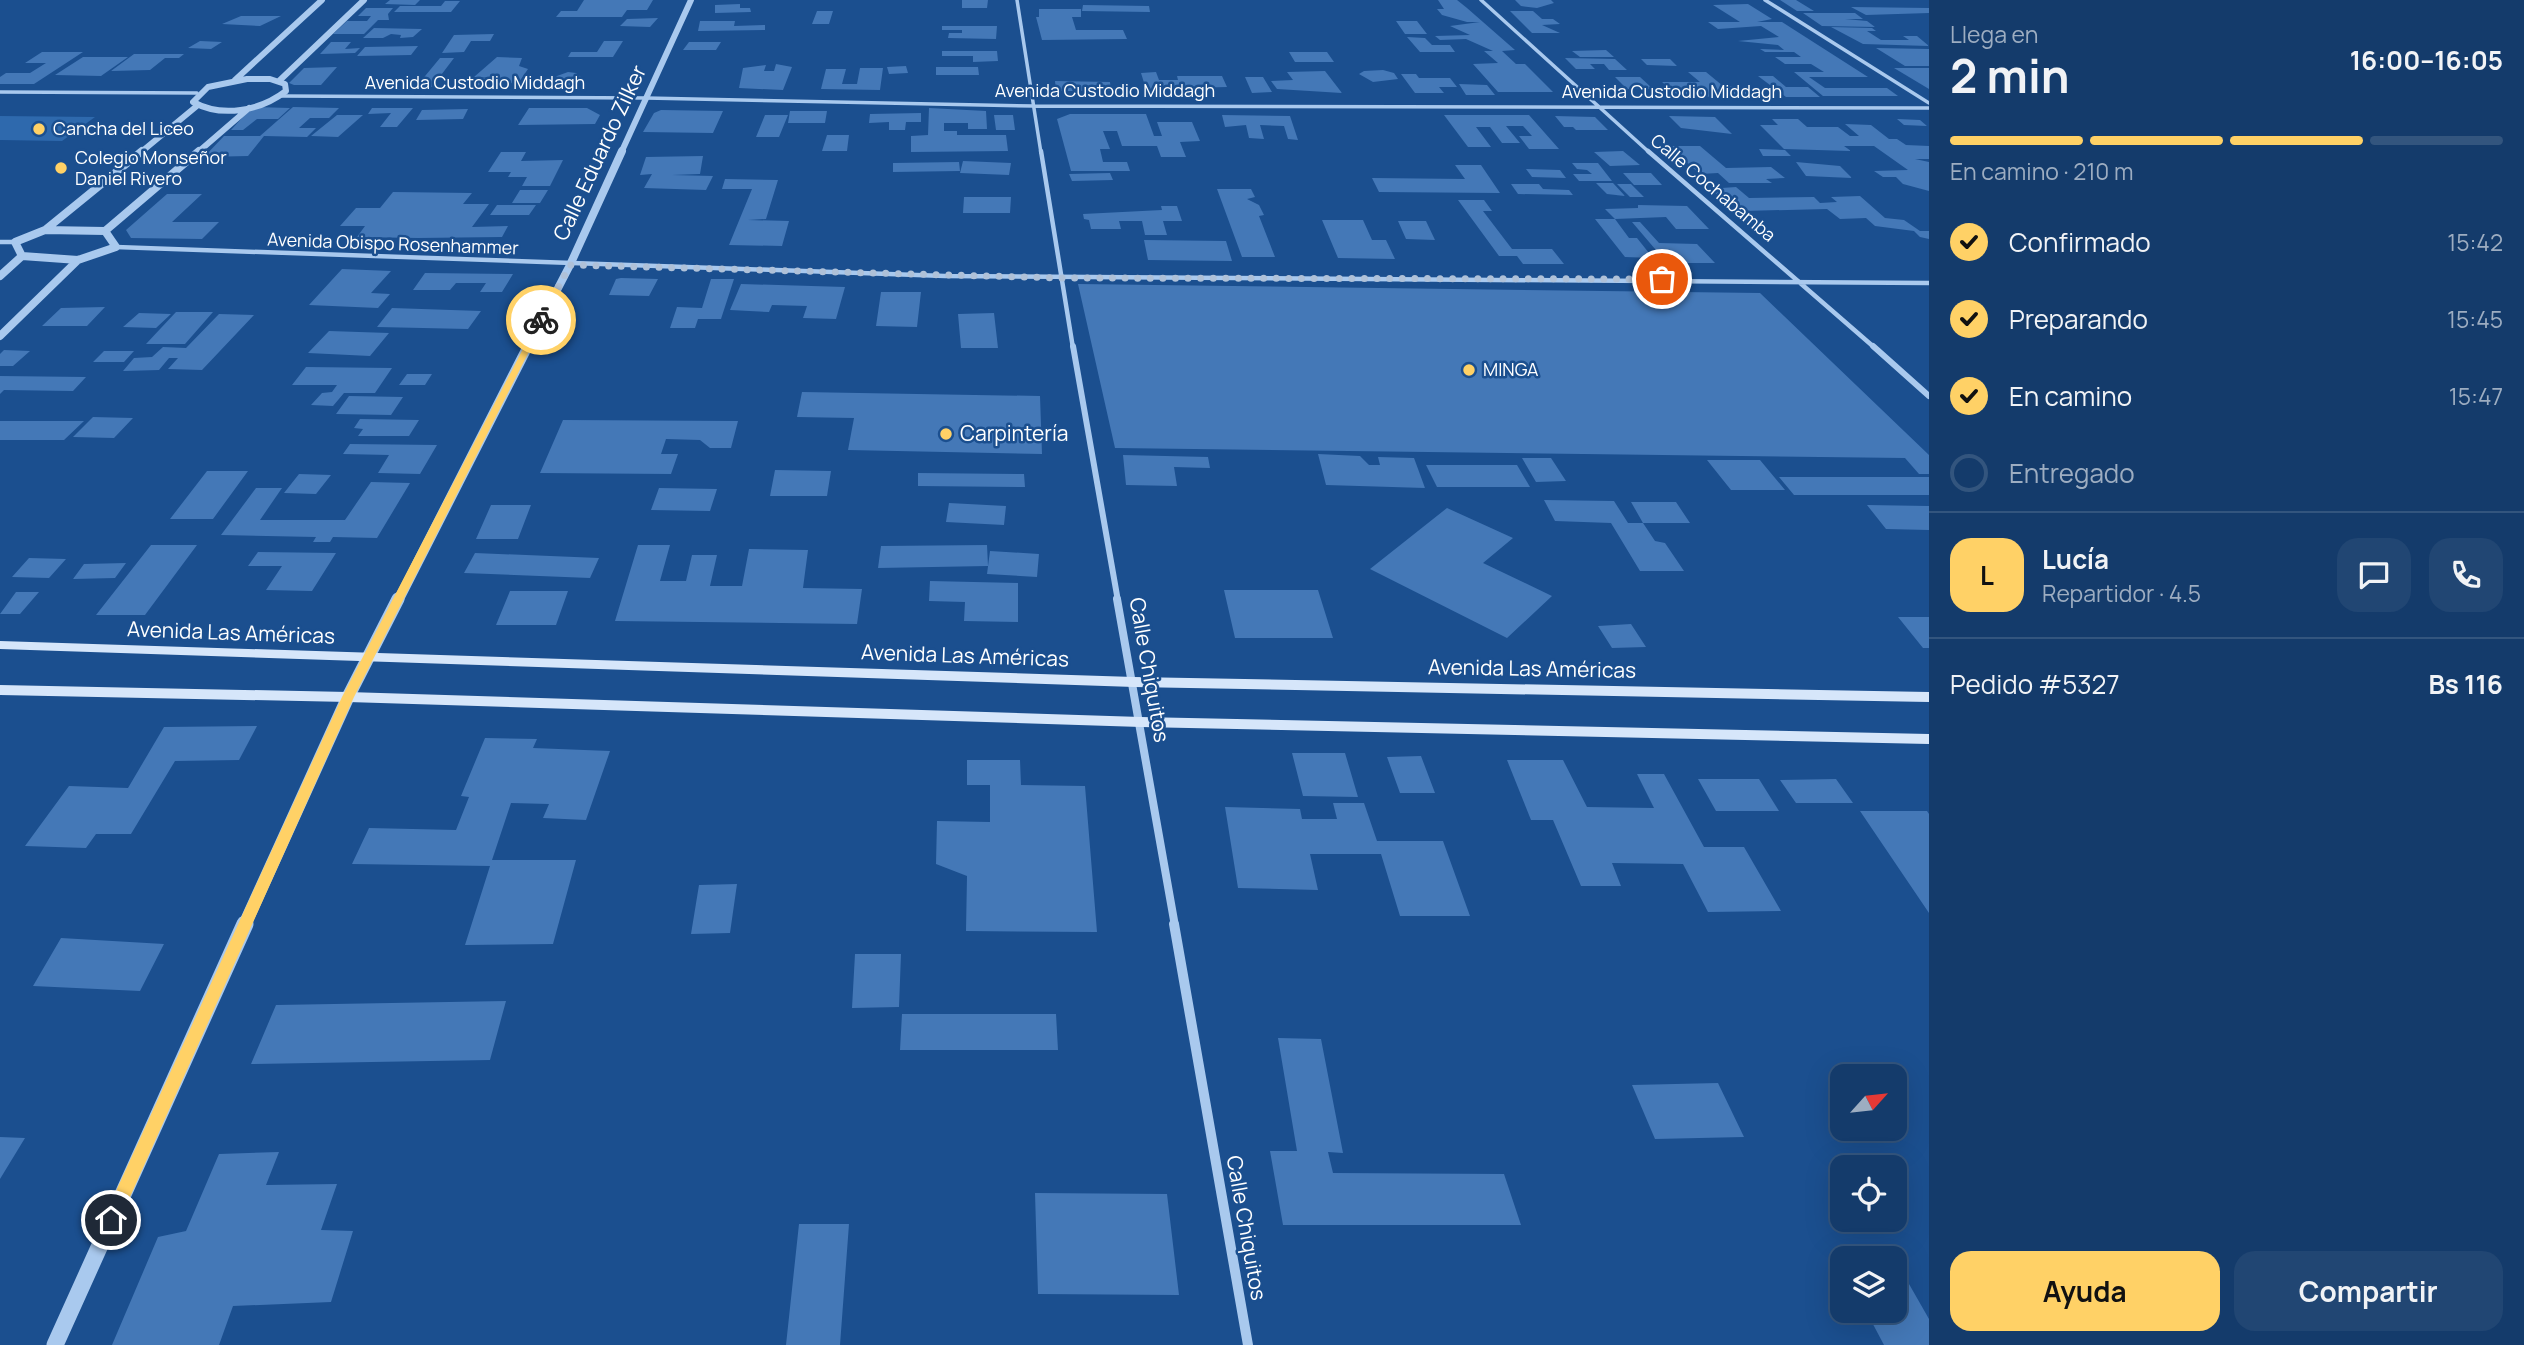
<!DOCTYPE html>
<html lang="es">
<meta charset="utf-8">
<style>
:root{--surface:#143b6b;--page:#214673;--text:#f1f3f6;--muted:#9dadc1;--line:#33557e;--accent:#ffd166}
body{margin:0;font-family:Manrope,sans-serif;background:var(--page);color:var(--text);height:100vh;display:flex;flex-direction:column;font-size:26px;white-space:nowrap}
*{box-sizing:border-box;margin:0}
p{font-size:23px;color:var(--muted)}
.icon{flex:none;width:38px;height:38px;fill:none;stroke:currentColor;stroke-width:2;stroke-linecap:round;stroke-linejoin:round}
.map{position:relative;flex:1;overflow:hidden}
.sheet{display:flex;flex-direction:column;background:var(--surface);width:595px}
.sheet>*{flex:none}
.needle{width:46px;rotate:63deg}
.buttons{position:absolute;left:1830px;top:1064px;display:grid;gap:14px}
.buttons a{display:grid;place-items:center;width:77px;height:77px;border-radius:14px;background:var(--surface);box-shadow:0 7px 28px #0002,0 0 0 2px var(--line);font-size:35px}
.pin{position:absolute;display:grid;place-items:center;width:60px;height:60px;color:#fff;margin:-30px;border:4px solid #fff;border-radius:50%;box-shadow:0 2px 7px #0007}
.courier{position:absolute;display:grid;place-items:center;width:70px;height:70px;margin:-35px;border:5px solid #ffd166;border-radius:50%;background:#fff;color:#222;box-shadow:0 2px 9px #0007}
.headline em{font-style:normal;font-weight:700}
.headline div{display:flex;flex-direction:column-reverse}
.headline{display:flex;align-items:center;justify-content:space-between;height:119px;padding:0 21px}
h1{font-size:46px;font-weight:700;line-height:52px}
.bar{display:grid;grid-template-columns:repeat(4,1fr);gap:10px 7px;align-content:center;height:84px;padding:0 21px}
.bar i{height:9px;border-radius:5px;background:var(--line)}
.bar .on{background:var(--accent)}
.bar p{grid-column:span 4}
.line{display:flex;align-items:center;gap:18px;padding:0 21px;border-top:2px solid var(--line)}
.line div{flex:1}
.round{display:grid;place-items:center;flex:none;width:74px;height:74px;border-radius:21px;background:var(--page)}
ol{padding:0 21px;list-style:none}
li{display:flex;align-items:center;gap:21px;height:77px}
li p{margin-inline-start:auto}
li .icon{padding:7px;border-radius:50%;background:var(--accent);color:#111;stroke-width:4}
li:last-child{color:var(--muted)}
li i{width:38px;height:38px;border:4px solid var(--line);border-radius:50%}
.cta{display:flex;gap:14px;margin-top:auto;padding:14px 21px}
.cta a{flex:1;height:80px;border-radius:21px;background:var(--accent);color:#111;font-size:28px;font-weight:700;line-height:80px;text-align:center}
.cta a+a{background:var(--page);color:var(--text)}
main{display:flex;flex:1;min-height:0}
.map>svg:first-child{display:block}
.green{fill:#2e69ad}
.building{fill:#4478b7}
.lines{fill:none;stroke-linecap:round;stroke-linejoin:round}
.minor-far4{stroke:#a9c9ee;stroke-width:3.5}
.minor-far3{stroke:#a9c9ee;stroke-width:4.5}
.minor-far2{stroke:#a9c9ee;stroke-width:6}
.minor-far1{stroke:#a9c9ee;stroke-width:8}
.minor{stroke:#a9c9ee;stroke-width:10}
.tertiary-far4{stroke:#a9c9ee;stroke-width:6}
.tertiary-far3{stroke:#a9c9ee;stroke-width:8}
.tertiary-far2{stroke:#a9c9ee;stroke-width:10}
.tertiary-far1{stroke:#a9c9ee;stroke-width:13}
.tertiary{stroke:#a9c9ee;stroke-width:17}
.secondary{fill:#d6e6fa;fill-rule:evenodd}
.route{fill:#ffd166}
.done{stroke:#afc1d8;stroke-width:7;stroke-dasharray:0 12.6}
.poi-dot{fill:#ffd166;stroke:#1b4f8f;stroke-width:2.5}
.labels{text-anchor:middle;stroke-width:5;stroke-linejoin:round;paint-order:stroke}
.far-street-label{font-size:18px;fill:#fff;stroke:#1b4f8f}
.far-poi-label{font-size:18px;fill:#fff;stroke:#1b4f8f;text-anchor:start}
.street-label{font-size:21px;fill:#fff;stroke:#1b4f8f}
.poi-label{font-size:21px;fill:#fff;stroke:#1b4f8f;text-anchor:start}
</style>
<main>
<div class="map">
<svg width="1929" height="1345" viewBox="0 0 1929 1345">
<rect width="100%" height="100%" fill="#1b4f8f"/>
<!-- green -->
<path class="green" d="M0,116l95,1 -33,24 -62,-1z"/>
<!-- building -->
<path class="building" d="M390,0h30l-5,5 -30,-1z
M584,0h69l-6,10h-20l-5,7h-66l5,-6h16z
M962,0h26l-1,8h-25z
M1438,0h19l10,8 48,42 -13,1 14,13h9l28,28h-55l-25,-28 25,-1 -14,-12h9l-27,-12 -26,1 -5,-4 35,-1 -20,-9 30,-4h-13l-25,-7 -5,-6h7z
M1515,0h36l3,3 -17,5 -16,-2z
M1780,0h16l18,11h-17z
M445,1h15l-9,11h-57l6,-6h41z
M740,4v4h10l1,4 -36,1v-8z
M1748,4l24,15 -15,3h25l86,55h-59l16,11h62l11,8h-75l-29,-24h30l-13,-8h-26l-10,-7h26l-7,-5h-29l-5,-3 24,1 -6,-5 -40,-4 41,-4 -18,-11 -43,3 -10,-7h32l-27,-17z
M1083,5l66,1 1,6 -68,-1z
M1851,7l78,1v5l-63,2z
M366,8h27l-5,6 1,6h-11l-14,14h-31l14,-13h20l4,-5h-13z
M1039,9h42v8h-9l4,13h47l4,9 -85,1 -6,-23h3z
M817,11h16l-4,13h-17z
M1510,11h23l9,8h11l7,5 -18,1 18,8h-28z
M1803,13h52l8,6h-18l22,2 8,6 -53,-1z
M241,16h40l-21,10 -38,-2z
M658,18l-8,9 -30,-1 7,-7z
M700,21h35l-1,5 31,-1v5l-67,1z
M1396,21h21l10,13h-22z
M942,26h55l-1,13 -48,-1 1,-5h13v-3h-20z
M1831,27l41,1 4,3h-9l14,9h28l-6,-4h14l12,10 -66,-2z
M374,28l48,1 -9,8 -13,1 1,-3 -10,-1 -8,4h-20z
M494,34l-4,7h-19l-7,11 -22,1 12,-18z
M1407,37l18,1 7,7h18l5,7h-35z
M200,41l22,1 -11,7 -23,-1z
M604,41h19l-10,16h-45l3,-5h26z
M331,42h20l-6,7 15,-1 -5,5 -35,1z
M689,42h32l-5,8h-33z
M418,46l-7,9 -54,1 8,-9z
M1876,48l53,1v17h-24z
M1606,50l8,7h-34l-8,-6z
M942,51h55l1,10 -25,1v-6h-31z
M42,52h41l-49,32h-34v-7l6,-4h24l16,-10h-21z
M1289,52h38l7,10h-39z
M134,54h50l-5,4h-14l-15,12 -39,1z
M83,57h45l-27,19 -46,-1z
M497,57l25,1 -3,8 9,3 -11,16 -21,-7 -22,-1z
M440,58h14l-22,29h-16z
M1565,58l50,1 12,11h-18l-5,-6h-14l5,5h-19z
M1641,59h29l7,7 -30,-1z
M776,64l16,3 -9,23 -44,-2 4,-20 23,-3 -2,6h10z
M906,66l2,7 -19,1 -2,-7z
M337,67l-16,18h-27l-5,-2 15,-15z
M936,67h42l1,8h-43z
M860,68h23l-3,22 -59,-1 5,-20h20l-4,15h15z
M1894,68h35v21z
M1383,70l11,3 4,6 -25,3 -14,-8 5,-3z
M1325,71l17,22 -65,-4 -6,-8 22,-1 -6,-8z
M568,72l8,1 6,5 -6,9h-27l8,-11z
M1156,72l3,8h19l-1,-4h45l5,11 -81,2 -5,-16z
M1688,72h18l17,14h17l12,10 -72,1 -18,-15h38z
M1401,74h15l3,4h31l7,9h-18l5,6h-29z
M1758,76h15l13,11h22l12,10h-34z
M1245,77h18l9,15 -20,1z
M1615,77h25l13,12h-26z
M463,78h26l-8,10h-27z
M1055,81l55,1 1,9h-55z
M1459,84l28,1 8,10h-29z
M252,107l38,1 -12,11h-21l-14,11h-12z
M293,107l46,1 -10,10h-19l-11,10h17l-9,9 -43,-1 -16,20 -44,1 20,-21h36z
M372,108h41l-16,19h-17l11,-14 -23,1z
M529,108h58l13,7 -5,9 -77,1z
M929,108l57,3 1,18h-19v-6h-24v8h13v4h49l2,16 -97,1v-16l17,-1z
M468,109l-5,10 -47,1 6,-10z
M661,110l62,1 -10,22 -70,-1 11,-19z
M790,111h37l-2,12h-37z
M921,113v9h-15l-1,8h-16v-8l-20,1 1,-9z
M1070,114h76l8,22h8l-5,-14h35l8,19 -20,1 6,15h-25l-4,-11h-35l-5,-15h-14l7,18h-10l3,13h24l3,9h-59l-14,-52z
M337,115h26l-25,22 -27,-1z
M765,115h23l-9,22h-23z
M994,115h19l2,15h-19z
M1222,115l68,1 8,24 -10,-1 -4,-13 -24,-1 4,14 -15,-1 -3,-13 -21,2z
M1444,115h85l30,34h-30l-10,-13h13l-9,-10h-17l14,17h-18l-12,-16h-14l15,20h-23z
M1555,116l40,1 13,13h-32l-3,-3h-9z
M1669,116l46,1 17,17 -51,-6z
M1772,119h26l9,8h31l12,9h9l-14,-12 26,1 18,14h8l9,6 23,1v13h-14l14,3v29l-26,-7 -7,-7h-13l-9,-6 34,-1 -34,-24h-30l7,5 -67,-2 -24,-24h18z
M1897,119l23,1 7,6 -23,-1z
M827,135h22l-2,16h-25z
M1668,146h32l26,22 45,-1 14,11 -19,1 6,4h-43l-11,-10 -18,1z
M1759,149l26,1 6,6h-28z
M1623,151l17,14 -30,1 -16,-14z
M501,152h25l-5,9 42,-1 -13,26h-28l5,-9h-19l3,-5h-23z
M703,156l-3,18 -28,1 41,1 -7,14 -62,-2 8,-14 -12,1 6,-18z
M963,161l48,2 -2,12 -49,-2z
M959,162l1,9 -67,1v-9z
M1796,162l44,4 12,12 -46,-2z
M1572,163h26l14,18h-33l-6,-7h19l-5,-4 -10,-1z
M1455,165h26l19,28 -121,-1 -7,-14 93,1z
M1526,169l34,1 6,8 -34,-1z
M1110,173l3,7 -41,1 -3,-7z
M1623,173h28l11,12h-28z
M725,179l53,1 -12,39 -18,1 41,1 -7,25 -53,-1 23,-56h-30z
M1596,183h17l12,13 -18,-2z
M1511,184h28l4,5 26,1 4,5 -55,-1z
M1617,184h14l13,13h-14z
M1736,187l13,11 65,-1 6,6 17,-1 -6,-5 29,-1 25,22 19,2 16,11h9v8l-9,-2 -6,-6 -39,-5 -9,-8 -26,1 -13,-10 -84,2 -35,-22z
M1217,189h34l4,8 -8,2 12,6 5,10 -5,1 16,41h-33z
M520,190h28l-8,13h-28z
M393,192l79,1 -9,11h26l-17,23 36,-1 -6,11 -84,1 -61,-1 8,-11h-25l16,-18h24z
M167,194h35l-30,28h47l-17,17 -71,-1 -5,-8z
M964,197h47l-1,16h-47z
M1458,200h26l8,11h-9l29,38h40l12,15h-41l-6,-8h-18z
M497,205h39l-7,10h-39z
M1638,205l49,1 22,23h-33l-10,-12 -51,2 -10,-10 33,-1z
M1161,206h16l5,15h-19l4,14h-22l-3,-14h-23l2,8h-30l-2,-9 -5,-1 -1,-5 79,-4z
M1595,219h20l14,19h8l16,20 -28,-1z
M1322,220h41l9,20h14l9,19 -57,-1z
M1398,221h28l9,19 -29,-1z
M1632,222h8l19,21 38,1 18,19h-48z
M1144,240l82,1 6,20 -84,-1z
M342,269l49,2 -20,22 19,1 -12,14 -69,-3z
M425,273l88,1 -11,18h-22l6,-9h-30l-6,7h-37z
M616,279l5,-1 37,1 -9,17 -40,-1z
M711,279h23l-13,40h-23l-3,9h-25l7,-21 25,1z
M741,284l104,3 -9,32 -33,-1 4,-12 -35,-1 -3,7 -39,-2z
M1078,284l682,9 169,162v19h-10l-14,-16 -790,-10z
M881,292h40l-4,35 -41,-1z
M105,307l-18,19h-45l19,-18z
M392,308l89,3 -13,18 -91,-2z
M176,312h37l-28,32h-39z
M139,313l32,1 -15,14 -33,-1z
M994,313l4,35h-37l-3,-34z
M219,314l35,1 -52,55 -34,-1 10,-11h-9l-10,12 -36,1 11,-13 18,-1 11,-10 23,1z
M329,331l60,2 -19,23 -62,-3z
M4,350l26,1 -17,15h-13v-12z
M104,351h30l-10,11h-31z
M306,367l86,1 -17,25h-31l-11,13 -22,-1 11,-12 10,-1 5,-7h-45z
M407,374h25l-7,11h-26z
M0,376l86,1 -13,14 -69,-1 -4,4z
M802,392l238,4 2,58 -194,-4 6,-32 -57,-1z
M349,396l54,1 -12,18 -55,-1z
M93,417l40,1 -19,20 -41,-1z
M360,419l59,1 -10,16h-51l5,-7 -9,-1z
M563,420l175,1 -7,27h-21l-10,-8 -34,-1 -5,15h17l-7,20 -131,-1z
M0,421h84l-20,19h-64z
M350,444l87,1 -17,29 -42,-1 11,-18 -46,-1z
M1318,454l42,2 9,9h11l-2,-8 36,1 11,30 -99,-3z
M1123,455l85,2 2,11 -36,-1 3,19 -51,-1z
M1522,458h29l15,23 -30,1z
M1707,460h53l25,30h-54z
M1426,465h91l13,22h-93z
M775,470l56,1 -4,25h-57z
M207,471h41l-35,48h-43z
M918,473l106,1 1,13 -107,-1z
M299,474l32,1 -15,19 -32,-1z
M1779,477h150v18h-135z
M371,482l39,1 -33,55 -44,-1 -3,5h-17l3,-5 -95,-2 35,-47h26l-22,32h85z
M659,488l58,1 -7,22 -59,-1z
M1544,500l70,1 14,22h15l12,18 10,2 19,28h-44l-29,-48 -56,-2z
M1631,502h45l14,21h-47z
M949,503l57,3 -2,19 -58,-3z
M491,505h40l-13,34h-42z
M1867,505l62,1v24l-43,-1z
M1447,508l66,30 -30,25 69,33 -45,42 -137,-69z
M151,545h46l-52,70h-49z
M638,545h32l-10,36h26l6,-26h25l-7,31h32l7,-37 59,1 -5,38 59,1 -5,35 -242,-3z
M987,545l1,21 -110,2 3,-22z
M990,551l49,3 -2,23 -50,-3z
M258,552l78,1 -24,38 -46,-1 16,-24h-34z
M475,553l124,5 -9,20 -126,-5z
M29,558l37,1 -17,19 -37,-1z
M126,563l-11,15 -42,1 11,-15z
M930,581l88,2v39l-54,-1 1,-19 -36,-1z
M1224,590h94l15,48h-98z
M510,591h58l-12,34h-60z
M16,592h23l-19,22h-20z
M1898,617h31v31h-6z
M1631,624l15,23 -34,1 -14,-22z
M257,726l-18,34 -64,1 -44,73h-35l-10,14 -61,-2 44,-60 59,2 36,-61z
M485,738l52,1 -4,9 77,3 -24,69 -43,-2 6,-14 -38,-1 -19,57h84l-23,84 -88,1 25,-79 -138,-2 17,-36 87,2 13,-33 -8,-1z
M1292,753h53l13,44 -55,-1z
M1421,756l14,37h-35l-13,-36z
M967,760h53l1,25 64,1 12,146 -131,-1 1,-55 -31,-12 1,-43 53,1v-37h-23z
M1507,760h56l24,47 67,1 -17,-34h27l40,73h40l37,64 -73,1 -25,-48 -71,-1 9,23h-40l-28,-66h-22z
M1698,779h61l20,32h-63z
M1836,779l17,24h-57l-16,-23z
M1333,803h31l13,38h66l27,75h-70l-19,-62h-71l8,36 -80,-2 -13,-81 75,2 2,10h35z
M1860,811h67l2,3v99z
M737,884l-7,49 -39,1 8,-49z
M61,938l103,6 -24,47 -107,-5z
M855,954h46l-2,53 -47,1z
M506,1001l-16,59 -239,4 25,-59z
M902,1014h154l2,36h-158z
M1278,1038l43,1 22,114 -15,-1 5,21 171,1 17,51h-238l-13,-74h27z
M1718,1083l26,54 -89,2 -23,-54z
M0,1137l25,1 -25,41z
M279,1152l-13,33 71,-1 -16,46 32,1 -22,71 -98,4 -14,39h-107l46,-108 28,-6 33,-77z
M1035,1193l132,1 12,101 -141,-1z
M799,1224h50l-9,121h-54z
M1905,1277l24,42v26h-45l-18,-34h29v-33z"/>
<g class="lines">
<!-- minor-far4 -->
<path class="minor-far4" d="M1017,0l24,153
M1481,0l169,153
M1765,0l164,103
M0,92l197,1
M282,96l364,2 387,8 896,2"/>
<!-- minor-far3 -->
<path class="minor-far3" d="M1041,151l32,197
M1648,151l227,197
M0,242h15
M116,247l829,29 984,7"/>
<!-- minor-far2 -->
<path class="minor-far2" d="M1073,346l45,255
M1873,346l56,50"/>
<!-- minor-far1 -->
<path class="minor-far1" d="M1117,599l58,327"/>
<!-- minor -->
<path class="minor" d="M1174,924l74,421"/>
<!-- tertiary-far4 -->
<path class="tertiary-far4" d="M247,79h23l15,5 1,7c-26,20 -64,27 -93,11l15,-15z
M235,80l87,-80
M279,81l85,-81
M140,153l58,-48
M197,153l52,-45
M621,153l70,-153"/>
<!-- tertiary-far3 -->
<path class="tertiary-far3" d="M45,230l60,1 11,16 -38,13 -56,-4 -7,-14z
M45,230l97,-79
M105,231l94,-80
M0,276l22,-20
M0,336l78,-76
M527,348l43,-83 52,-114"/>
<!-- tertiary-far2 -->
<path class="tertiary-far2" d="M398,601l130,-255"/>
<!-- tertiary-far1 -->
<path class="tertiary-far1" d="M244,926l104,-229 50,-98"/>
<!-- tertiary -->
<path class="tertiary" d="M55,1345l190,-421"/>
<!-- secondary -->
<path class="secondary" d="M0,641l1134,36 795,15v10l-795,-15 -1134,-38z
M0,685l348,7 793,25 788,17v10l-788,-17 -793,-25 -348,-7z"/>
</g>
<!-- route -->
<path class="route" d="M539,318l6,2 -191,377 -237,529h-12v-11l237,-518z"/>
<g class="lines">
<!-- done -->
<path class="done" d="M541,320l29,-55 491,13 601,1"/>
</g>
<!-- markers -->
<g class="poi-dot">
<circle cx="39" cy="129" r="7"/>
<circle cx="61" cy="168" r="7"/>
<circle cx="1469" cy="370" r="7"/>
<circle cx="946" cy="434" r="7"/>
</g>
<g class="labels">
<!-- far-street labels -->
<g class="far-street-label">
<text x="475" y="89">Avenida Custodio Middagh</text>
<text x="1105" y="97">Avenida Custodio Middagh</text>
<text x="1672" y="98">Avenida Custodio Middagh</text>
<text transform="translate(1713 188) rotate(40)" y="6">Calle Cochabamba</text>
<text transform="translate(393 244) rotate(2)" y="6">Avenida Obispo Rosenhammer</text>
</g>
<!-- far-poi labels -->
<g class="far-poi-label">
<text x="53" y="135">Cancha del Liceo</text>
<text x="75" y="164">Colegio Monseñor<tspan x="75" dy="21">Daniel Rivero</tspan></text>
<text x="1483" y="376">MINGA</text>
</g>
<!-- street labels -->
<g class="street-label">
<text transform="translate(600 153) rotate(-65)" y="7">Calle Eduardo Zilker</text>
<text transform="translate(231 633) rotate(2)" y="7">Avenida Las Américas</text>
<text transform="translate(965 656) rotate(2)" y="7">Avenida Las Américas</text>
<text transform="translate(1532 669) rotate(1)" y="7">Avenida Las Américas</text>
<text transform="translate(1149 670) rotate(80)" y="7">Calle Chiquitos</text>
<text transform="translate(1246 1228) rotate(80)" y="7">Calle Chiquitos</text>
</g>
<!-- poi labels -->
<g class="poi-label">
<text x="960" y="441">Carpintería</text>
</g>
</g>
</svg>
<div class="buttons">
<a><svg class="needle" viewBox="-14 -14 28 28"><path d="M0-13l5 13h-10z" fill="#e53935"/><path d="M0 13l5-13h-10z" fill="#9dadc1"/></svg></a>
<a><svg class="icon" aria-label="locate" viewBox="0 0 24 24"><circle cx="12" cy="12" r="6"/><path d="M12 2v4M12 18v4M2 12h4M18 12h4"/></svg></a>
<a><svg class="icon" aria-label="layers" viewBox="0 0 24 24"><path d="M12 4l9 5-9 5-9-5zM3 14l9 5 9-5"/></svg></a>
</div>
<div class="pin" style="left:1662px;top:279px;background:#ea580c"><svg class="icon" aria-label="bag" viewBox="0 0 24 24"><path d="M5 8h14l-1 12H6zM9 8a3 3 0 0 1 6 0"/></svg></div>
<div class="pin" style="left:111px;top:1220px;background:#1f2937"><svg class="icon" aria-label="home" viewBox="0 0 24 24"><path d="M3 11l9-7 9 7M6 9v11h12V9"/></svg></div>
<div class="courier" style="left:541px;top:320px"><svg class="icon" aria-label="bike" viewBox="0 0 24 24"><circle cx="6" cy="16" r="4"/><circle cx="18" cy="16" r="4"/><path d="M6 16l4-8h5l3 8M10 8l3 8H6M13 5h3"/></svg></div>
</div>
<section class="sheet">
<div class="headline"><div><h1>2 min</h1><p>Llega en</p></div><em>16:00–16:05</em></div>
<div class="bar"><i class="on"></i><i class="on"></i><i class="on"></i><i></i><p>En camino · 210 m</p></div>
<ol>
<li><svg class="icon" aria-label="check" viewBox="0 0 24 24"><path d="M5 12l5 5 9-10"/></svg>Confirmado<p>15:42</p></li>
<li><svg class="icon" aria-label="check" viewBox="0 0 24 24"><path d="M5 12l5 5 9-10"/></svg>Preparando<p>15:45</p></li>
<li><svg class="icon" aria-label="check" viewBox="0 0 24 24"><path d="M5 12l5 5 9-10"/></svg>En camino<p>15:47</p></li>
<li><i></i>Entregado</li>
</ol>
<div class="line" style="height:126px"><b class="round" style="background:var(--accent);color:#111">L</b><div><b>Lucía</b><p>Repartidor · 4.5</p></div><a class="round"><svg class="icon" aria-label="chat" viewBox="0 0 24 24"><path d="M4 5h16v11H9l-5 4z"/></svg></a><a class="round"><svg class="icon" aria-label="phone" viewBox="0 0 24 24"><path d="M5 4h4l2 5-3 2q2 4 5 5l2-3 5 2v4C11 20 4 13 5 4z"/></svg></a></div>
<div class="line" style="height:91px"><div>Pedido #5327</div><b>Bs 116</b></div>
<div class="cta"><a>Ayuda</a><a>Compartir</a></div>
</section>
</main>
